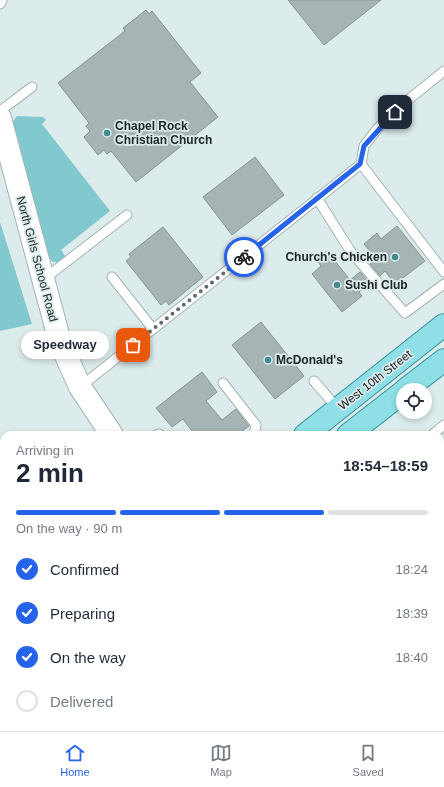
<!DOCTYPE html>
<meta charset="utf-8">
<style>
:root{--surface:#fff;--page:#f2f2f3;--text:#1f2937;--muted:#747a83;--line:#e0e1e3;--accent:#2563eb}
body{margin:0;font-family:Arial,sans-serif;background:var(--page);color:var(--text);height:100vh;display:flex;flex-direction:column;font-size:15px;white-space:nowrap}
*{box-sizing:border-box;margin:0}
p{font-size:13px;color:var(--muted)}
.icon{flex:none;width:22px;height:22px;fill:none;stroke:currentColor;stroke-width:2;stroke-linecap:round;stroke-linejoin:round}
.map{position:relative;flex:1;overflow:hidden}
.sheet{position:absolute;left:0px;top:431px;width:444px;height:300px;display:flex;flex-direction:column;background:var(--surface);border-radius:12px 12px 0 0;box-shadow:0 2px 6px #0003}
.sheet>*{flex:none}
.buttons{position:absolute;left:396px;top:383px;display:grid;gap:8px}
.buttons a{display:grid;place-items:center;width:36px;height:36px;border-radius:50%;background:var(--surface);box-shadow:0 2px 6px #0003;font-size:20px}
.pin{position:absolute;display:grid;place-items:center;width:34px;height:34px;color:#fff;margin:-17px;border-radius:8px;box-shadow:0 2px 6px #0006}
.courier{position:absolute;display:grid;place-items:center;width:40px;height:40px;margin:-20px;border:3px solid #2563eb;border-radius:50%;background:#fff;color:#222;box-shadow:0 1px 5px #0007}
.bubble{position:absolute;height:28px;border-radius:14px;background:var(--surface);box-shadow:0 2px 6px #0003;font-size:13px;font-weight:700;line-height:28px;text-align:center}
.headline em{font-style:normal;font-weight:700}
.headline div{display:flex;flex-direction:column-reverse}
.headline{display:flex;align-items:center;justify-content:space-between;height:68px;padding:0 16px}
h1{font-size:26px;font-weight:700;line-height:30px}
.bar{display:grid;grid-template-columns:repeat(4,1fr);gap:6px 4px;align-content:center;height:48px;padding:0 16px}
.bar i{height:5px;border-radius:3px;background:var(--line)}
.bar .on{background:var(--accent)}
.bar p{grid-column:span 4}
ol{padding:0 16px;list-style:none}
li{display:flex;align-items:center;gap:12px;height:44px}
li p{margin-inline-start:auto}
li .icon{padding:4px;border-radius:50%;background:var(--accent);color:#fff;stroke-width:4}
li:last-child{color:var(--muted)}
li i{width:22px;height:22px;border:2px solid var(--line);border-radius:50%}
.tab-bar{display:flex;justify-content:space-around;align-items:center;height:56px;border-top:1px solid var(--line);background:var(--surface);font-size:11px;color:var(--muted)}
.tab-bar a{display:grid;justify-items:center;gap:2px}
.tab-bar .on{color:var(--accent)}
.map>svg:first-child{display:block}
.green{fill:#82c8cf}
.building{fill:#a6b4b5;stroke:#869495}
.lines{fill:none;stroke-linecap:round;stroke-linejoin:round}
.lane-casing{stroke:#a5b3b4;stroke-width:11}
.secondary-casing{stroke:#a5b3b4;stroke-width:24}
.primary-casing{stroke:#379199;stroke-width:24}
.path{stroke:#9ba7a8;stroke-width:2.5;stroke-dasharray:3 3;stroke-linecap:butt}
.lane{stroke:#fff;stroke-width:9}
.secondary{stroke:#fff;stroke-width:22}
.primary{stroke:#8edfe6;stroke-width:22}
.done{stroke:#626c6c;stroke-width:4;stroke-dasharray:0 7.2}
.route{stroke:#2563eb;stroke-width:5}
.poi-dot{fill:#438b91;stroke:#dcebec;stroke-width:1.5}
.labels{text-anchor:middle;stroke-width:3.5;stroke-linejoin:round;paint-order:stroke}
.poi-label{font-size:12px;font-weight:bold;fill:#212727;stroke:#dcebec;text-anchor:start}
.street-label{font-size:12px;fill:#212727;stroke:#dcebec}
</style>
<div class="map">
<svg width="444" height="731" viewBox="0 0 444 731">
<rect width="100%" height="100%" fill="#dcebec"/>
<!-- green -->
<path class="green" d="M17,116l26,1 3,3 -4,4 68,87 -49,39 5,7 -6,5h-6l-4,-2 -9,-21 -31,-114z
M0,222l32,102 -32,7z"/>
<!-- building -->
<path class="building" d="M288,0h93l-57,45z
M146,10l3,4 3,-3 49,62 -11,9 28,35 -82,65 -25,-31 -4,3 -3,-4 -6,5 -14,-18 6,-6 -4,-5 3,-3 -31,-40 67,-52 -2,-3z
M255,157l29,38 -52,40 -29,-38z
M397,226l28,35 -30,23 -10,-13 -5,5 -10,-12 6,-5 -12,-15 13,-11 4,6z
M163,227l40,50 -34,28 -3,-4 -5,4 -35,-44 5,-4 -2,-3z
M327,251l23,29 10,-8 10,11 -11,9 3,4 -20,16 -30,-38 9,-8 -5,-7z
M261,322l43,54 -29,23 -43,-54z
M202,372l15,20 -11,9 16,19 14,-11 13,17 -12,9h-42l-12,-16 -11,8 -16,-19z"/>
<g class="lines">
<defs>
<path id="lane" d="M0,4l2,-4
M0,111l32,-24
M361,164l83,108
M317,198l34,54 54,61 39,-29
M112,277l41,52
M44,279l83,-64
M314,381l24,28
M223,383l33,42 -2,10
M80,387l281,-223 3,-18 14,-18 25,-24 41,-33
M156,435l3,-1 2,1
M432,435l12,-10
M440,528l4,5
M440,577l4,-3
M123,727l3,4
M263,731l5,-4"/>
<path id="secondary" d="M0,118l60,224 20,45 32,48
M331,727l3,4"/>
<path id="primary" d="M405,390l39,-30
M305,435l139,-110
M348,435l55,-43
M0,673l4,-3
M0,709l4,-3"/>
</defs>
<!-- lane casing -->
<use href="#lane" class="lane-casing"/>
<!-- secondary casing -->
<use href="#secondary" class="secondary-casing"/>
<!-- primary casing -->
<use href="#primary" class="primary-casing"/>
<!-- path -->
<path class="path" d="M0,470l4,2
M0,607l4,-1"/>
<!-- lane -->
<use href="#lane" class="lane"/>
<!-- secondary -->
<use href="#secondary" class="secondary"/>
<!-- primary -->
<use href="#primary" class="primary"/>
</g>
<g class="lines">
<!-- done -->
<path class="done" d="M133,345l111,-88"/>
<!-- route -->
<path class="route" d="M244,257l116,-93 4,-18 31,-34"/>
</g>
<!-- markers -->
<g class="poi-dot">
<circle cx="107" cy="133" r="4"/>
<circle cx="395" cy="257" r="4"/>
<circle cx="337" cy="285" r="4"/>
<circle cx="268" cy="360" r="4"/>
</g>
<g class="labels">
<!-- poi labels -->
<g class="poi-label">
<text x="115" y="130">Chapel Rock<tspan x="115" dy="14">Christian Church</tspan></text>
<text x="387" y="261" text-anchor="end">Church's Chicken</text>
<text x="345" y="289">Sushi Club</text>
<text x="276" y="364">McDonald's</text>
</g>
<!-- street labels -->
<g class="street-label">
<text transform="translate(37 259) rotate(75)" y="4">North Girls School Road</text>
<text transform="translate(375 380) rotate(-38)" y="4">West 10th Street</text>
</g>
</g>
</svg>
<div class="buttons">
<a><svg class="icon" aria-label="locate" viewBox="0 0 24 24"><circle cx="12" cy="12" r="6"/><path d="M12 2v4M12 18v4M2 12h4M18 12h4"/></svg></a>
</div>
<div class="pin" style="left:133px;top:345px;background:#ea580c"><svg class="icon" aria-label="bag" viewBox="0 0 24 24"><path d="M5 8h14l-1 12H6zM9 8a3 3 0 0 1 6 0"/></svg></div>
<div class="pin" style="left:395px;top:112px;background:#1f2937"><svg class="icon" aria-label="home" viewBox="0 0 24 24"><path d="M3 11l9-7 9 7M6 9v11h12V9"/></svg></div>
<div class="courier" style="left:244px;top:257px"><svg class="icon" aria-label="bike" viewBox="0 0 24 24"><circle cx="6" cy="16" r="4"/><circle cx="18" cy="16" r="4"/><path d="M6 16l4-8h5l3 8M10 8l3 8H6M13 5h3"/></svg></div>
<div class="bubble" style="left:21px;top:331px;width:88px">Speedway</div>
<section class="sheet">
<div class="headline"><div><h1>2 min</h1><p>Arriving in</p></div><em>18:54–18:59</em></div>
<div class="bar"><i class="on"></i><i class="on"></i><i class="on"></i><i></i><p>On the way · 90 m</p></div>
<ol>
<li><svg class="icon" aria-label="check" viewBox="0 0 24 24"><path d="M5 12l5 5 9-10"/></svg>Confirmed<p>18:24</p></li>
<li><svg class="icon" aria-label="check" viewBox="0 0 24 24"><path d="M5 12l5 5 9-10"/></svg>Preparing<p>18:39</p></li>
<li><svg class="icon" aria-label="check" viewBox="0 0 24 24"><path d="M5 12l5 5 9-10"/></svg>On the way<p>18:40</p></li>
<li><i></i>Delivered</li>
</ol>
</section>
</div>
<nav class="tab-bar">
<a class="on"><svg class="icon" aria-label="home" viewBox="0 0 24 24"><path d="M3 11l9-7 9 7M6 9v11h12V9"/></svg>Home</a>
<a><svg class="icon" aria-label="map" viewBox="0 0 24 24"><path d="M3 6l6-2 6 2 6-2v14l-6 2-6-2-6 2zM9 4v14M15 6v14"/></svg>Map</a>
<a><svg class="icon" aria-label="saved" viewBox="0 0 24 24"><path d="M7 4h10v16l-5-4-5 4z"/></svg>Saved</a>
</nav>
